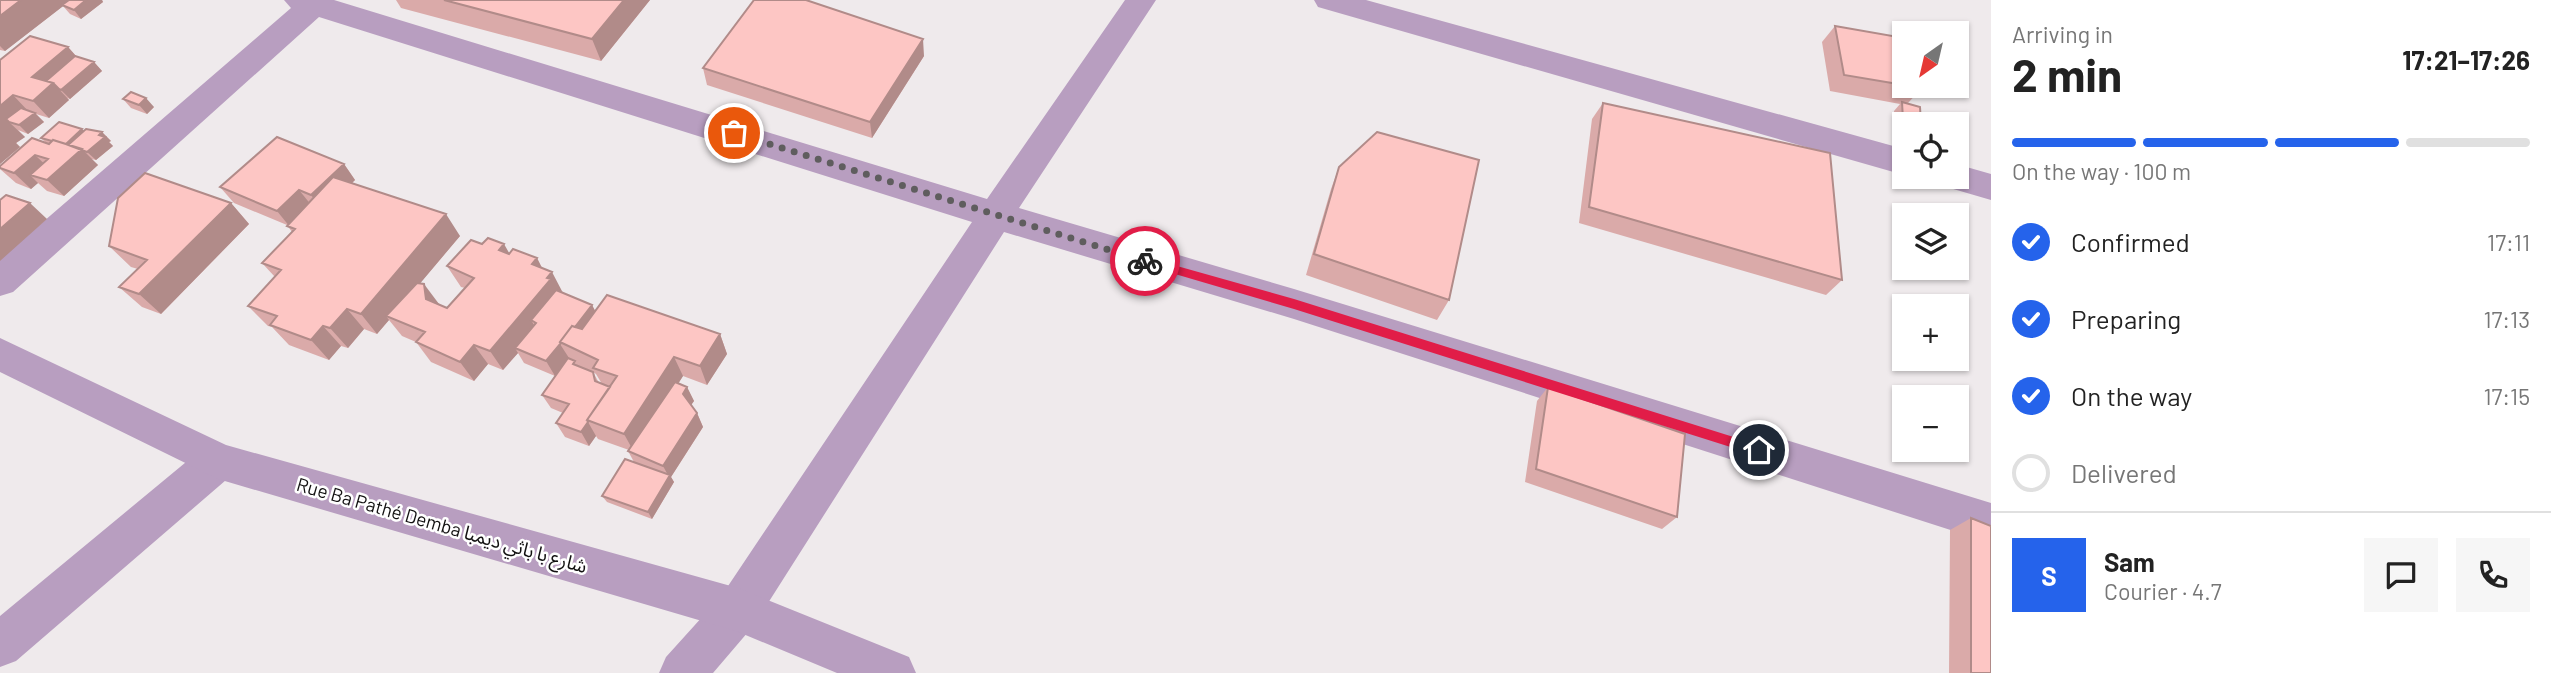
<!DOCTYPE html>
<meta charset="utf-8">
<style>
:root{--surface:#fff;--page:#f6f6f6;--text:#222;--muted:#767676;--line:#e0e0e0;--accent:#2563eb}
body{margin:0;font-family:Barlow,"Noto Sans Arabic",sans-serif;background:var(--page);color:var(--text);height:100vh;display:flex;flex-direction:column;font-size:26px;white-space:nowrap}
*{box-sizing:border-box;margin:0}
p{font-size:23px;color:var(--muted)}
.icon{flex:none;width:38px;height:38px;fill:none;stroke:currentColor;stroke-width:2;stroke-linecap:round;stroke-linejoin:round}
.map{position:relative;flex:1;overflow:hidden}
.drawer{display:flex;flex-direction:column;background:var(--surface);width:560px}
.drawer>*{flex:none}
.needle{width:46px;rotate:214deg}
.controls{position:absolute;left:1892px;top:21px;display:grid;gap:14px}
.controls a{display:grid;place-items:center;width:77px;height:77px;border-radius:0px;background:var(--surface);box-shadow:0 2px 5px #0004;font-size:35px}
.pin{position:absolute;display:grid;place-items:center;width:60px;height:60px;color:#fff;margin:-30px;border:4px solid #fff;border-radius:50%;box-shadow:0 2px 7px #0007}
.courier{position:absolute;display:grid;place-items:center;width:70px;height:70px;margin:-35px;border:5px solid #e11d48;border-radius:50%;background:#fff;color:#222;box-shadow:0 2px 9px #0007}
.headline em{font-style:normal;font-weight:700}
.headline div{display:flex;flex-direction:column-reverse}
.headline{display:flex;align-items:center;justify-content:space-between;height:119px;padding:0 21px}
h1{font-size:46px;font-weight:700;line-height:52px}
.bar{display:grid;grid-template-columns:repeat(4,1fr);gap:10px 7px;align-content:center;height:84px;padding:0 21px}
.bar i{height:9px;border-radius:5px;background:var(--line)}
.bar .selected{background:var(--accent)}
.bar p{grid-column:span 4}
.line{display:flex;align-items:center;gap:18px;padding:0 21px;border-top:2px solid var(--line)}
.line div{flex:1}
.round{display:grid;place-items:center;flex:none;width:74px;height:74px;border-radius:0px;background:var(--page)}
ol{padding:0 21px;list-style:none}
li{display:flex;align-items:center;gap:21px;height:77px}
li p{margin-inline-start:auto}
li .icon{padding:7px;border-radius:50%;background:var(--accent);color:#fff;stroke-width:4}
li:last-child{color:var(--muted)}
li i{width:38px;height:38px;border:4px solid var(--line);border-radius:50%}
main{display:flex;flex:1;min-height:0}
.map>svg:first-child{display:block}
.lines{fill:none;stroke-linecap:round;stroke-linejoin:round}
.minor{fill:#b89ec0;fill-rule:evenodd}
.tertiary{fill:#b89ec0;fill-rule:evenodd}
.wall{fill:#daaaa9;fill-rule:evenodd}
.shaded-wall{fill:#b18b89}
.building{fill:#fdc6c4;stroke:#b18b89;stroke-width:2}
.route{fill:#e11d48}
.done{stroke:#5f5d5e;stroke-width:7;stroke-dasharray:0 12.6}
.labels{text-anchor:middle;stroke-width:5;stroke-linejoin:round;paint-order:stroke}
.street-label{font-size:19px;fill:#121111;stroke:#fff}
</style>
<main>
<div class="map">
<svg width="1991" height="673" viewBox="0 0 1991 673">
<rect width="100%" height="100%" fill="#efeaec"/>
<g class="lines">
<!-- minor -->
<path class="minor" d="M284,0h50l653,199 138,-199h31l-137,208 275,81 697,214v40l-697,-224 -290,-87 -250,393 -41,48h-54l7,-16 56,-62 250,-373 -653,-205 -306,275 -13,4v-37l291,-251z
M1314,0h52l538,149v26l-586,-168z
M1956,164l35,10v26l-48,-14 -5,-9h18z
M218,443l15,5 6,13 -6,13 -217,187 -16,6v-51l203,-168z"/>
<!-- tertiary -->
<path class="tertiary" d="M0,338l226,107 512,143 171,69 7,16h-79l-101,-42 -518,-152 -218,-107z"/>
</g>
<!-- wall -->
<path class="wall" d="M0,0h102l1,2 -22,17 -11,-5 -7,-8 -58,45 -5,-1z
M396,0h254l-49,61 -200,-53z
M1835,26l86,63 -13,14 -4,21v24l-9,-2 -1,-35 6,-7 -70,-13 -8,-49z
M68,47l9,10 17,5 8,9 -32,28 -3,-1 2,2 -20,18 -13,-4 8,8 -16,12 -10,-4 7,7 -9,6 4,4 -20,17v-104z
M924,56l-52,82 -165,-53 -4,-17z
M123,99l31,8 -7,7 -16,-6z
M1603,103l239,177 -16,15 -247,-72 13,-104z
M84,131l18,1 9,9 -2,1 4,4 -17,14 -5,-1 7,6 -34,31 -17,-5 -9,-8 -7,6 -15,-6 -16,-14v-3l46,-23 -5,-5z
M344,164l11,16 -3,3 108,53 -40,47 19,22 8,3 18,-20 -4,-1 -14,-21 35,-22 27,10 28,4 5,10 21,25 29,12 3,6 125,23 7,20 -20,31 -24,-9 -5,8 9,3 7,14 -3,4 6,8 6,14 -32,50 3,5 -22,37 -45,-17 -5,-6 32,-34 -6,-11 1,-1 -31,-11 -2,-3 -7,10 -24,-9 -9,-14 7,-10 -12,-5 -9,-13 13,-19 -31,-13 -6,-10 -15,17 -15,-6 -14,17 -43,-19 -15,-20 -14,-6 -13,-16 -12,14 -13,-5 -16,19 -7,-2 -12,14 -40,-15 -17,-18 -4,-1 -20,-20 27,-29 -13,-14 30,-31 -5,-7 -53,-22 -14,-16zM593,372l3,2 6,10 -3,-1z
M1339,167l110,133 -12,20 -131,-45 25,-86z
M231,203l18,21 -88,90 -19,-7 -23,-20 19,-18 -7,-2 -22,-21z
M1548,387l129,130 -15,12 -137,-47 12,-81z
M1971,518l20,155h-42l1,-143z"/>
<!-- shaded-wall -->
<path class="shaded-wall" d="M21,0h50l-66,51 -5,-5v-30z
M86,0h16l1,2 -22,17 -7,-9z
M624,0h26l-49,61 -9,-22z
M923,39l1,17 -52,82 -2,-16z
M68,47l15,17 -27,22 13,14 -20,18 -16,-17 -1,-24z
M94,62l8,9 -32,28 -9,-9z
M13,95l16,17 -20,10 16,15 -9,6 4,4 -20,17v-58z
M146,98l8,9 -7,7 -8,-9z
M35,113l9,9 -16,12 -9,-9z
M82,129l8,9 -25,7z
M102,132l9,9 -2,1 4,4 -17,14 -9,-8 12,-17z
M82,149l16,16 -34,31 -17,-16z
M35,155l17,16 -22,4 8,8 -7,6 -17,-16z
M344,164l11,16 -32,31 -12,-16z
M299,190l13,16 -22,21 -13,-16z
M30,203l17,16 -47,42v-32z
M231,203l18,21 -88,90 -22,-20z
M446,214l14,22 -69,82 -5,-2 3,4 -12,14 -16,-20z
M504,244l12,21 -17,-15z
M537,258l10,20 5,-6 11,21 -27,30 -5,-3 6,10 -22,18 3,5 -15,17 -13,-19 42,-87z
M424,284l15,20 1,15 -14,-20z
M592,305l8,15 -39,23z
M347,309l17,20 -16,19 -18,-20z
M323,326l18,20 -12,14 -18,-20z
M720,334l7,20 -20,31 -7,-19z
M560,344l9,14 -14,18 -9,-15z
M474,345l14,19 -14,17 -14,-19z
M674,357l9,19 -49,76 -10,-18z
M687,387l7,14 -5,7 -6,-14z
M697,413l6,14 -32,50 3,5 -22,37 -4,-7 21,-35 -6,-11z
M588,422l8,14 -7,10 -8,-14z"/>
<!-- building -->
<path class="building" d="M0,0h21l-21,16z
M69,0h17l-12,10 -12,-5z
M444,0h180l-32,39z
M754,0h52l117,39 -53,83 -167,-54z
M1835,26l69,12v47l-60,-10z
M30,36l38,11 -36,30 21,6 -20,18 -20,-6 -13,11v-46z
M75,56l19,6 -33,28 -2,-1 -6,-6 -7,-2z
M1906,86h15v3z
M131,92l15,6 -7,7 -16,-6z
M1902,102l18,5 1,17h-17v14z
M1603,103l227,50 12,127 -253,-73z
M21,108l14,5 -16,12 -10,-3 -3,-3z
M59,122l23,7 -16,15 -13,-4 -1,1 -11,-3z
M86,129l16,3 -3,3 6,2 -18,15 -19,-7z
M1377,132l102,28 -30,140 -135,-46 25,-87z
M277,137l67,27 -33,31 -12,-5 -22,21 -57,-24z
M32,138l17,6 4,-4 29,9 -35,31 -17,-5 18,-16 -13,-4 -21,18 -14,-5v-2z
M145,173l86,30 -92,91 -20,-7 28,-27 -38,-14 9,-48z
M333,177l113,37 -85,100 -14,-5 -17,19 -7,-2 -12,14 -41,-15 7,-9 -29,-10 33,-36 -19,-7 33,-34 -8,-3z
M6,195l24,8 -30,26v-29z
M488,238l16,6 -5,6 10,4 4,-5 24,9 -5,6 20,8 -5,6 4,1 -61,72 -16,-6 -14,17 -44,-20 9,-10 -39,-16 31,-33 7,1 2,15 21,9 27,-30 -27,-12 24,-26 11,4z
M556,290l36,15 -17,22 -3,-1 -12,16 1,1 -15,18 -31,-13 21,-25 -5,-3z
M607,295l113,39 -20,32 -26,-9 -50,77 -37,-14 30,-44 -24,-8 5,-8 -38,-18 12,-16 10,3z
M568,358l7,3 -2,3 20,8 2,9 15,6 -23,33 1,2 -7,10 -25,-9 13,-19 -27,-9z
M675,382l12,5 -4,7 14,19 -34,53 -35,-15z
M1548,387l137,47 -8,83 -141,-48z
M625,459l45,16 -22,37 -46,-16z
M1971,518l20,8v147h-20z"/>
<!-- route -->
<path class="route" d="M1145,257l149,42 465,146 6,5 -6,6 -465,-147 -153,-45 -2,-3z"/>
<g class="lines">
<!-- done -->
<path class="done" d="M734,133l411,128"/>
</g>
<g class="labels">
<!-- street labels -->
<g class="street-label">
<text transform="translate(442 525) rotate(16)" y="7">Rue Ba Pathé Demba شارع با باثي ديمبا</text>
</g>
</g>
</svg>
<div class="controls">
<a><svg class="needle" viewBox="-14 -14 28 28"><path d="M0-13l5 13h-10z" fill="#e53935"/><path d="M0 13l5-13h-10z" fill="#767676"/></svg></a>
<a><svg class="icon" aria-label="locate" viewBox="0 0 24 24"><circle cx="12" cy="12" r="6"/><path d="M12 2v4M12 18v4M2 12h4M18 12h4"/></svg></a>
<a><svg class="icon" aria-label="layers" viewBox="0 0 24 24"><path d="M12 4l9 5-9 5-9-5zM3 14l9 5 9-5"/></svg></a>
<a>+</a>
<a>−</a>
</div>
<div class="pin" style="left:734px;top:133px;background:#ea580c"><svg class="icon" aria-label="bag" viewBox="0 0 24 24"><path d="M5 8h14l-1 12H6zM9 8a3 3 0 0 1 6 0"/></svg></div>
<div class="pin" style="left:1759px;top:450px;background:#1f2937"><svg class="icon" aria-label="home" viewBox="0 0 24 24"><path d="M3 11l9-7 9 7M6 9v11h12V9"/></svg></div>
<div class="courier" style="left:1145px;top:261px"><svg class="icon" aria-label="bike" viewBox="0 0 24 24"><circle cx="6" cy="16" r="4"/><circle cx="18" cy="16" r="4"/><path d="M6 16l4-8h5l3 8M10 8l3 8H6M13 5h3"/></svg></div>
</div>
<section class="drawer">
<div class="headline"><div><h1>2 min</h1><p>Arriving in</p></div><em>17:21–17:26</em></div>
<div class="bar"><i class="selected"></i><i class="selected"></i><i class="selected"></i><i></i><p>On the way · 100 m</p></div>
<ol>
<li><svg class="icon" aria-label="check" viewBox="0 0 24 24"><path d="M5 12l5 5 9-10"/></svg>Confirmed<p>17:11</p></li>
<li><svg class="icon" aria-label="check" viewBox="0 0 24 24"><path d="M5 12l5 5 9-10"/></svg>Preparing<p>17:13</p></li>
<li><svg class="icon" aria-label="check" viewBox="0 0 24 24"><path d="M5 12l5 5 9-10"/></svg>On the way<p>17:15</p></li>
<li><i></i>Delivered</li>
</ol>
<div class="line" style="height:126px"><b class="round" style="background:var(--accent);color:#fff">S</b><div><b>Sam</b><p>Courier · 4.7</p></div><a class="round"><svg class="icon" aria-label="chat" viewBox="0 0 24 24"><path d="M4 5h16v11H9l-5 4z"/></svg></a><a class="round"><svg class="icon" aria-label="phone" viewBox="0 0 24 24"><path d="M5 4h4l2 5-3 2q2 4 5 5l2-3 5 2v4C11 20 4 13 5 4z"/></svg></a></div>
</section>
</main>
